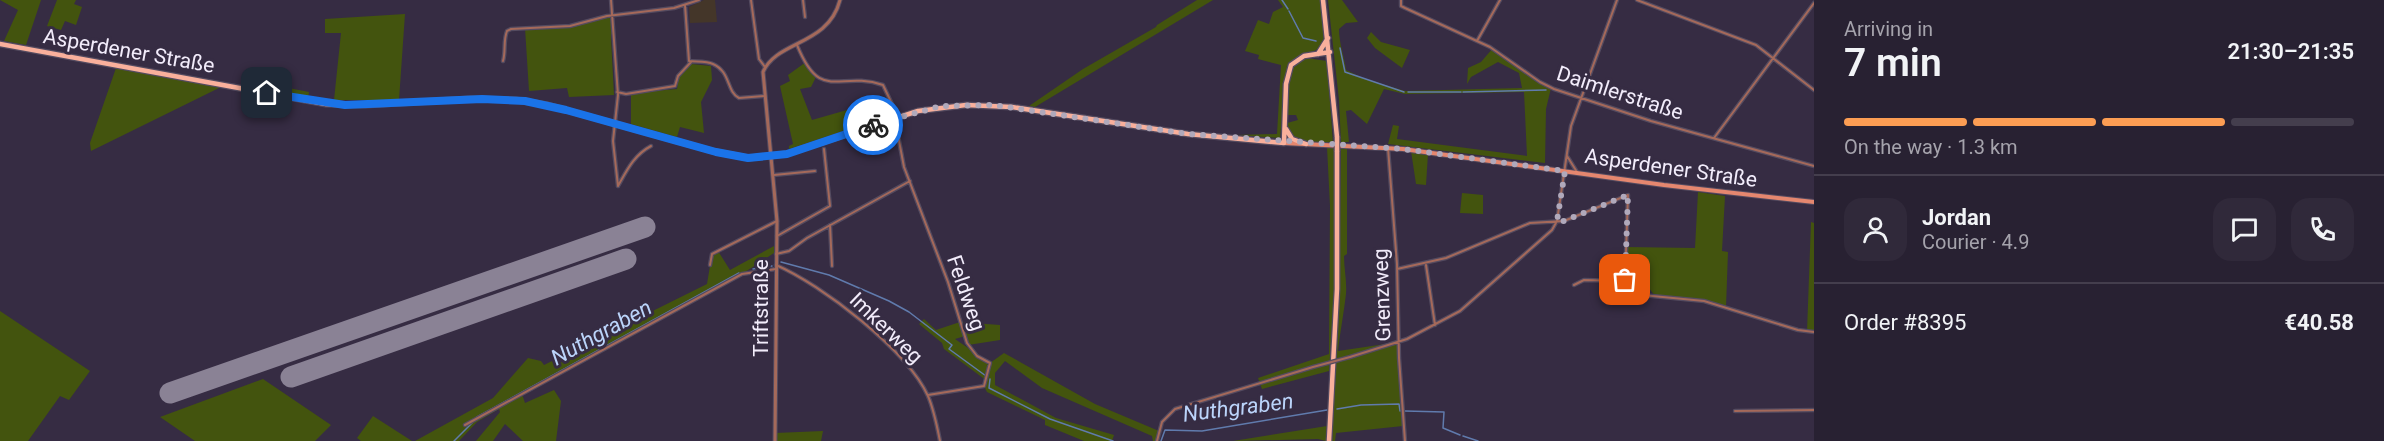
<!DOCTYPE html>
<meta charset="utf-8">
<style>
:root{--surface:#282132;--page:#30293a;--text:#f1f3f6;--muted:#a5a3ac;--line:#443e4d;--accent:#fc9d53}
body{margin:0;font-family:Roboto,sans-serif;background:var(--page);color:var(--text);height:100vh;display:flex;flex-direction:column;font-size:22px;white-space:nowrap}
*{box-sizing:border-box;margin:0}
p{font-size:20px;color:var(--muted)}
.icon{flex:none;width:33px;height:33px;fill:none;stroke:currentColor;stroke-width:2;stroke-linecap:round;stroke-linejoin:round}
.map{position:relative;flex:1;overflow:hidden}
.drawer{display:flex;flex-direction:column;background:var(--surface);width:570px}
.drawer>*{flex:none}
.pin{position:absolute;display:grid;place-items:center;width:51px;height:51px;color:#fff;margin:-26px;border-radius:12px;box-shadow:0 3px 9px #0006}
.courier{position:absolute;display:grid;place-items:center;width:60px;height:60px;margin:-30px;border:4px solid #1a73e8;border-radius:50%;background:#fff;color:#222;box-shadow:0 2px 8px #0007}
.head em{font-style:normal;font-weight:600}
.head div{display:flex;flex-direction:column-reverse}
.head{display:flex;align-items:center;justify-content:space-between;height:102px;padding:0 30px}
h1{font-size:39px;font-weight:600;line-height:45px}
.bar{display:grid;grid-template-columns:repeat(4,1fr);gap:9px 6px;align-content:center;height:72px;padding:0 30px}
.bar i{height:8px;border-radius:4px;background:var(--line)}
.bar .active{background:var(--accent)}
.bar p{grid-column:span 4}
.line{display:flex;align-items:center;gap:15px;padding:0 30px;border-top:2px solid var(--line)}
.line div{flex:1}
.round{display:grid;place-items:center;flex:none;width:63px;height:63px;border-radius:18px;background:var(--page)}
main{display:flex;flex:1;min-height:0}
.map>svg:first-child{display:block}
.education{fill:#443629}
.green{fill:#43540e}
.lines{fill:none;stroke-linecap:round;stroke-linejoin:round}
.stream{stroke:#607bad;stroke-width:1.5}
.runway{stroke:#8a8295;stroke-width:21}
.minor-casing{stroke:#544b60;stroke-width:4.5}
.tertiary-casing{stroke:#544b60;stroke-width:5}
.secondary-casing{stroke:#544b60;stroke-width:6}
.primary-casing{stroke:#544b60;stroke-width:7}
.minor{stroke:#a5695a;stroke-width:2}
.tertiary{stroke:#a5695a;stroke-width:3}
.secondary{stroke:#e5876f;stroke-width:4}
.primary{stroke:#f9b09c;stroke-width:4.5}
.minor-bridge-casing{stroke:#544b60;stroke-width:4.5;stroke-linecap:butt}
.primary-bridge-casing{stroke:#544b60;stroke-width:7;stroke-linecap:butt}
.minor-bridge{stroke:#a5695a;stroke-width:2}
.primary-bridge{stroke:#f9b09c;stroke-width:4.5}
.done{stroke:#b0a9bb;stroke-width:6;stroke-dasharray:0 10.8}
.route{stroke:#1a73e8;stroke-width:8}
.labels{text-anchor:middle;stroke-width:6;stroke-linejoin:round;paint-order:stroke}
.street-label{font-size:21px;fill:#f2ecfb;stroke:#362c43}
.water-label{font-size:22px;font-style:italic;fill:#bbd4fa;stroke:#362c43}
</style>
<main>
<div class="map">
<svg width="1814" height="441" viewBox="0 0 1814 441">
<rect width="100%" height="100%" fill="#362c43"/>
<!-- education -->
<path class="education" d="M704,0h11l2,22 -27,1 -1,-16z"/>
<!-- green -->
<path class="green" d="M0,0h41l-15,45 -22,-4 14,-31z
M57,0h19l-2,4 8,3 -6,18 -11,-4 -4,9 -14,-4z
M1197,0h16l-178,107 -6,-1 54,-37 73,-42 1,-2z
M1278,0h44l2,44c-11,11 -27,10 -37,22l-7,72 -45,-3 42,-1 4,-69 -23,-6 1,-4 -14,-4 13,-31 11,4 4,-12 10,-5z
M1328,0h14l16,22 -12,1 -7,6c0,14 5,27 7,41l19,9 40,12 117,-3 -3,-15 -21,-11 -27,15 -4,7 1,-16 13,-6 12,-14 58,40 -5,21 -1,54 -157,-19 5,-19 6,1 -2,13 130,17 -3,-64 -119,2 -21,-5 -17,35 -16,-14 -5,1 3,31h-8l-2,-42z
M405,14l-6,86h-65l7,-67h-16v-14z
M607,16l7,5v13h-3v4l3,57 -45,2 -2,-9 -38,3 -4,-63 45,-2z
M1371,32l10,10 29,8 -8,18 -27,-20 -8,-10z
M1306,58l21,3 6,82 -32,-2 -13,-8 -1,-10 11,-3 -2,-5h-9c0,-18 -3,-51 19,-57z
M806,62l10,15 -5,10 -11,2 12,31 77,-22 5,16 -105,35v-3l4,-2 -13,-58 10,-5 -2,-6z
M691,64l20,2 1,14 -11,22 3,31 -24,-6 -3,10 -46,-13v-31l46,-4 2,-12z
M116,68l105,19 -130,64 -1,-8z
M253,81l56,11 -1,6 -57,-11z
M1327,147h7l2,120 -7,104 -67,18 -4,-11 71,-24 1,-148z
M1341,147l6,1v106l-3,2c0,13 3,25 2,38 -2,18 -6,38 -8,57l61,-9 4,84 -67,7 -1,8h-3l7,-135z
M1411,151l17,3 -2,31 -10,-1z
M1698,192l27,4 -3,55 6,1 -2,55 -41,-9 -30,-2 -17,-22 -13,-3 1,-24 69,1z
M1462,193l21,2v19l-23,-1z
M1811,222l3,1v109h-7z
M774,246v7l-32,21 -220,120 3,9 29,-13 7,11 -5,40h-33l-18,-17 -12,17h-17l24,-29 -1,-3 -22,13 -18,19h-44l78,-43 35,-40 13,3 3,4 163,-81 5,-30 6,-3 12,19z
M0,311l90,60 -21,29 -9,-4 -32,45h-28z
M924,319l12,11 24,-8 40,3v15l-32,5 -3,-9 -10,3 35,24 14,-10 91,51 64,27 -2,10h-4l-1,-5 -110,-48 -37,-27 -10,12v12l61,33 58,17 -2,6h-28l-39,-16v-5l-58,-28 -3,-6 3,-5 -43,-32 -2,-6 -23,-19z
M263,379l68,46 -16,16h-120l-35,-24z
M373,416l39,25h-51l-4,-3z
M1327,426l-1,15 -8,-2 -85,2z
M823,431l-2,10h-46v-8z"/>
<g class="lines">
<!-- stream -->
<path class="stream" d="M1282,0l6,9
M1289,11l14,27 13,3
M1340,48l5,24 59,20
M1408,92h53
M1463,92l83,-2
M781,262l48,13 60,26 20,11 43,33 -3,4 37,27
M753,269l19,-3
M990,379l-1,9 61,31 63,22
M1337,409l24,-4 38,-1 1,7
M1405,411l39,1 -1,16 17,7
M477,417l262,-144
M1463,436l15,5
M454,441l18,-18
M1161,441l4,-11 37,1 125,-21"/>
<!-- runway -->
<path class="runway" d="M291,377l335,-118
M170,393l475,-166"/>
<defs>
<path id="minor" d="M611,0l7,95 -5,46 5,45
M751,0l8,59 6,8
M803,0l2,17
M1401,0v6l4,2 85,39 50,35 14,7 97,32 163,45
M1637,0l119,45 58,45
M685,5l4,56c7,1 17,0 24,3 18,8 13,27 26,34l26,-2
M1477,41l23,-41
M797,45c24,59 41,25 86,40l9,19 12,63 44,115 19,61 10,13 13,7 -6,23 -56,9
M503,61c3,-10 0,-20 4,-30l4,-2 59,-3 37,-10 67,-8 25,-8
M617,92l9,2 49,-8 3,-10 13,-14
M1714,138l100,-135
M1388,148l9,116 2,94 6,83
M1567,156l10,16
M774,175l41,-4
M618,186c9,-16 16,-31 33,-40
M830,225l2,41
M777,236l53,-30 -6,-57
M776,254l13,-3 18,-13 103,-57
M710,265l2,-11 65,-33
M776,265c46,20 131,85 152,131 6,14 9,30 12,45
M1426,265l9,60
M1397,269l49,-11 84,-35 34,-2 64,-26 -3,86 4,10 13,4 62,6 94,29 16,2
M1574,285l10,-5 41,1
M1350,357l57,-18 53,-28 92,-81 5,-9 14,-95 46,-126
M1735,411l79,-1
M465,425l277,-151 34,-5
M1157,441l5,-19 13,-13 138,-42"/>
<path id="tertiary" d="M775,441l2,-220 -14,-149c14,-32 65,-26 77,-72"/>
<path id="secondary" d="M1284,143l119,6 261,36 150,17"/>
<path id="primary" d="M1323,0l14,137
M0,44l326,60 40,1 103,-6 47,1 32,5 168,47 33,6 37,-4 132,-43 48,-6 46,2 176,27 96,9 2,-59 5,-19 13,-9 26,-4
M1318,54l10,-16
M1286,129l6,10 14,5
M1329,441l8,-152v-138"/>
</defs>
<!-- minor casing -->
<use href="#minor" class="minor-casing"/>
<!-- tertiary casing -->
<use href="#tertiary" class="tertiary-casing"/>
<!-- secondary casing -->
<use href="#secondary" class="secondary-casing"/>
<!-- primary casing -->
<use href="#primary" class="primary-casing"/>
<!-- minor -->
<use href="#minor" class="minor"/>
<!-- tertiary -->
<use href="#tertiary" class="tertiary"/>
<!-- secondary -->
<use href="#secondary" class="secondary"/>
<!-- primary -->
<use href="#primary" class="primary"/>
<defs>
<path id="minor-bridge" d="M1313,367l37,-10"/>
<path id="primary-bridge" d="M1337,137v14"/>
</defs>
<!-- minor-bridge casing -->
<use href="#minor-bridge" class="minor-bridge-casing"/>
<!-- primary-bridge casing -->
<use href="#primary-bridge" class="primary-bridge-casing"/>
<!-- minor-bridge -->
<use href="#minor-bridge" class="minor-bridge"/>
<!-- primary-bridge -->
<use href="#primary-bridge" class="primary-bridge"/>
</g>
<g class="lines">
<!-- done -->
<path class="done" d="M873,125l68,-19 52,-1 195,29 215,15 162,22 -8,50h7l64,-26 -3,85"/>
<!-- route -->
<path class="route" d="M267,93l78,12 137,-6 43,2 41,9 150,42 32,6 39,-4 86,-29"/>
</g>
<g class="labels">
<!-- street labels -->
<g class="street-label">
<text transform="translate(129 51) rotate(10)" y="7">Asperdener Straße</text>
<text transform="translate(1620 93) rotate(18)" y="7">Daimlerstraße</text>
<text transform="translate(1671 168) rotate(8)" y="7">Asperdener Straße</text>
<text transform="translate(966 293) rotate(71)" y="7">Feldweg</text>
<text transform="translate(1382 295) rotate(-92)" y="7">Grenzweg</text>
<text transform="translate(761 308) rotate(-90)" y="7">Triftstraße</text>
<text transform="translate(886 328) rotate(44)" y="7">Imkerweg</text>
</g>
<!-- water labels -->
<g class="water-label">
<text transform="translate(601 332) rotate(-29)" y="8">Nuthgraben</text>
<text transform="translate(1238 407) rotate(-7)" y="8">Nuthgraben</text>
</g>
</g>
</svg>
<div class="pin" style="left:1625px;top:280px;background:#ea580c"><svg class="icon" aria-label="bag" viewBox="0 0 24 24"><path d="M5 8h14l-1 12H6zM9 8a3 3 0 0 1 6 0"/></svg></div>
<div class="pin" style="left:267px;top:93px;background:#1f2937"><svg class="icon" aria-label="home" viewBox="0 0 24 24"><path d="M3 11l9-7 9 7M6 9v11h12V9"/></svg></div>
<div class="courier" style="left:873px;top:125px"><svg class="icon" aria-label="bike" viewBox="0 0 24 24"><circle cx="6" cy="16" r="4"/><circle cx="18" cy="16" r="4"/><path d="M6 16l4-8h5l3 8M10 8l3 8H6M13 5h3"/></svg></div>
</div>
<section class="drawer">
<div class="head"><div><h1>7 min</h1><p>Arriving in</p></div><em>21:30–21:35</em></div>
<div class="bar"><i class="active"></i><i class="active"></i><i class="active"></i><i></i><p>On the way · 1.3 km</p></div>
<div class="line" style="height:108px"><a class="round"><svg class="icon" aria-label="person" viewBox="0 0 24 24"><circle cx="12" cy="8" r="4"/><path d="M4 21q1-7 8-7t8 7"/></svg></a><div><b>Jordan</b><p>Courier · 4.9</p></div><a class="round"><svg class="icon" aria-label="chat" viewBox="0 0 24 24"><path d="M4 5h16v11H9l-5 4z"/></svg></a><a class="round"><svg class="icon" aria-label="phone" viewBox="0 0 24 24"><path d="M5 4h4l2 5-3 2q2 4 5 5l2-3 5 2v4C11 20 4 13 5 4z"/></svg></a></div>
<div class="line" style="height:78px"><div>Order #8395</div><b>€40.58</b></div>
</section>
</main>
